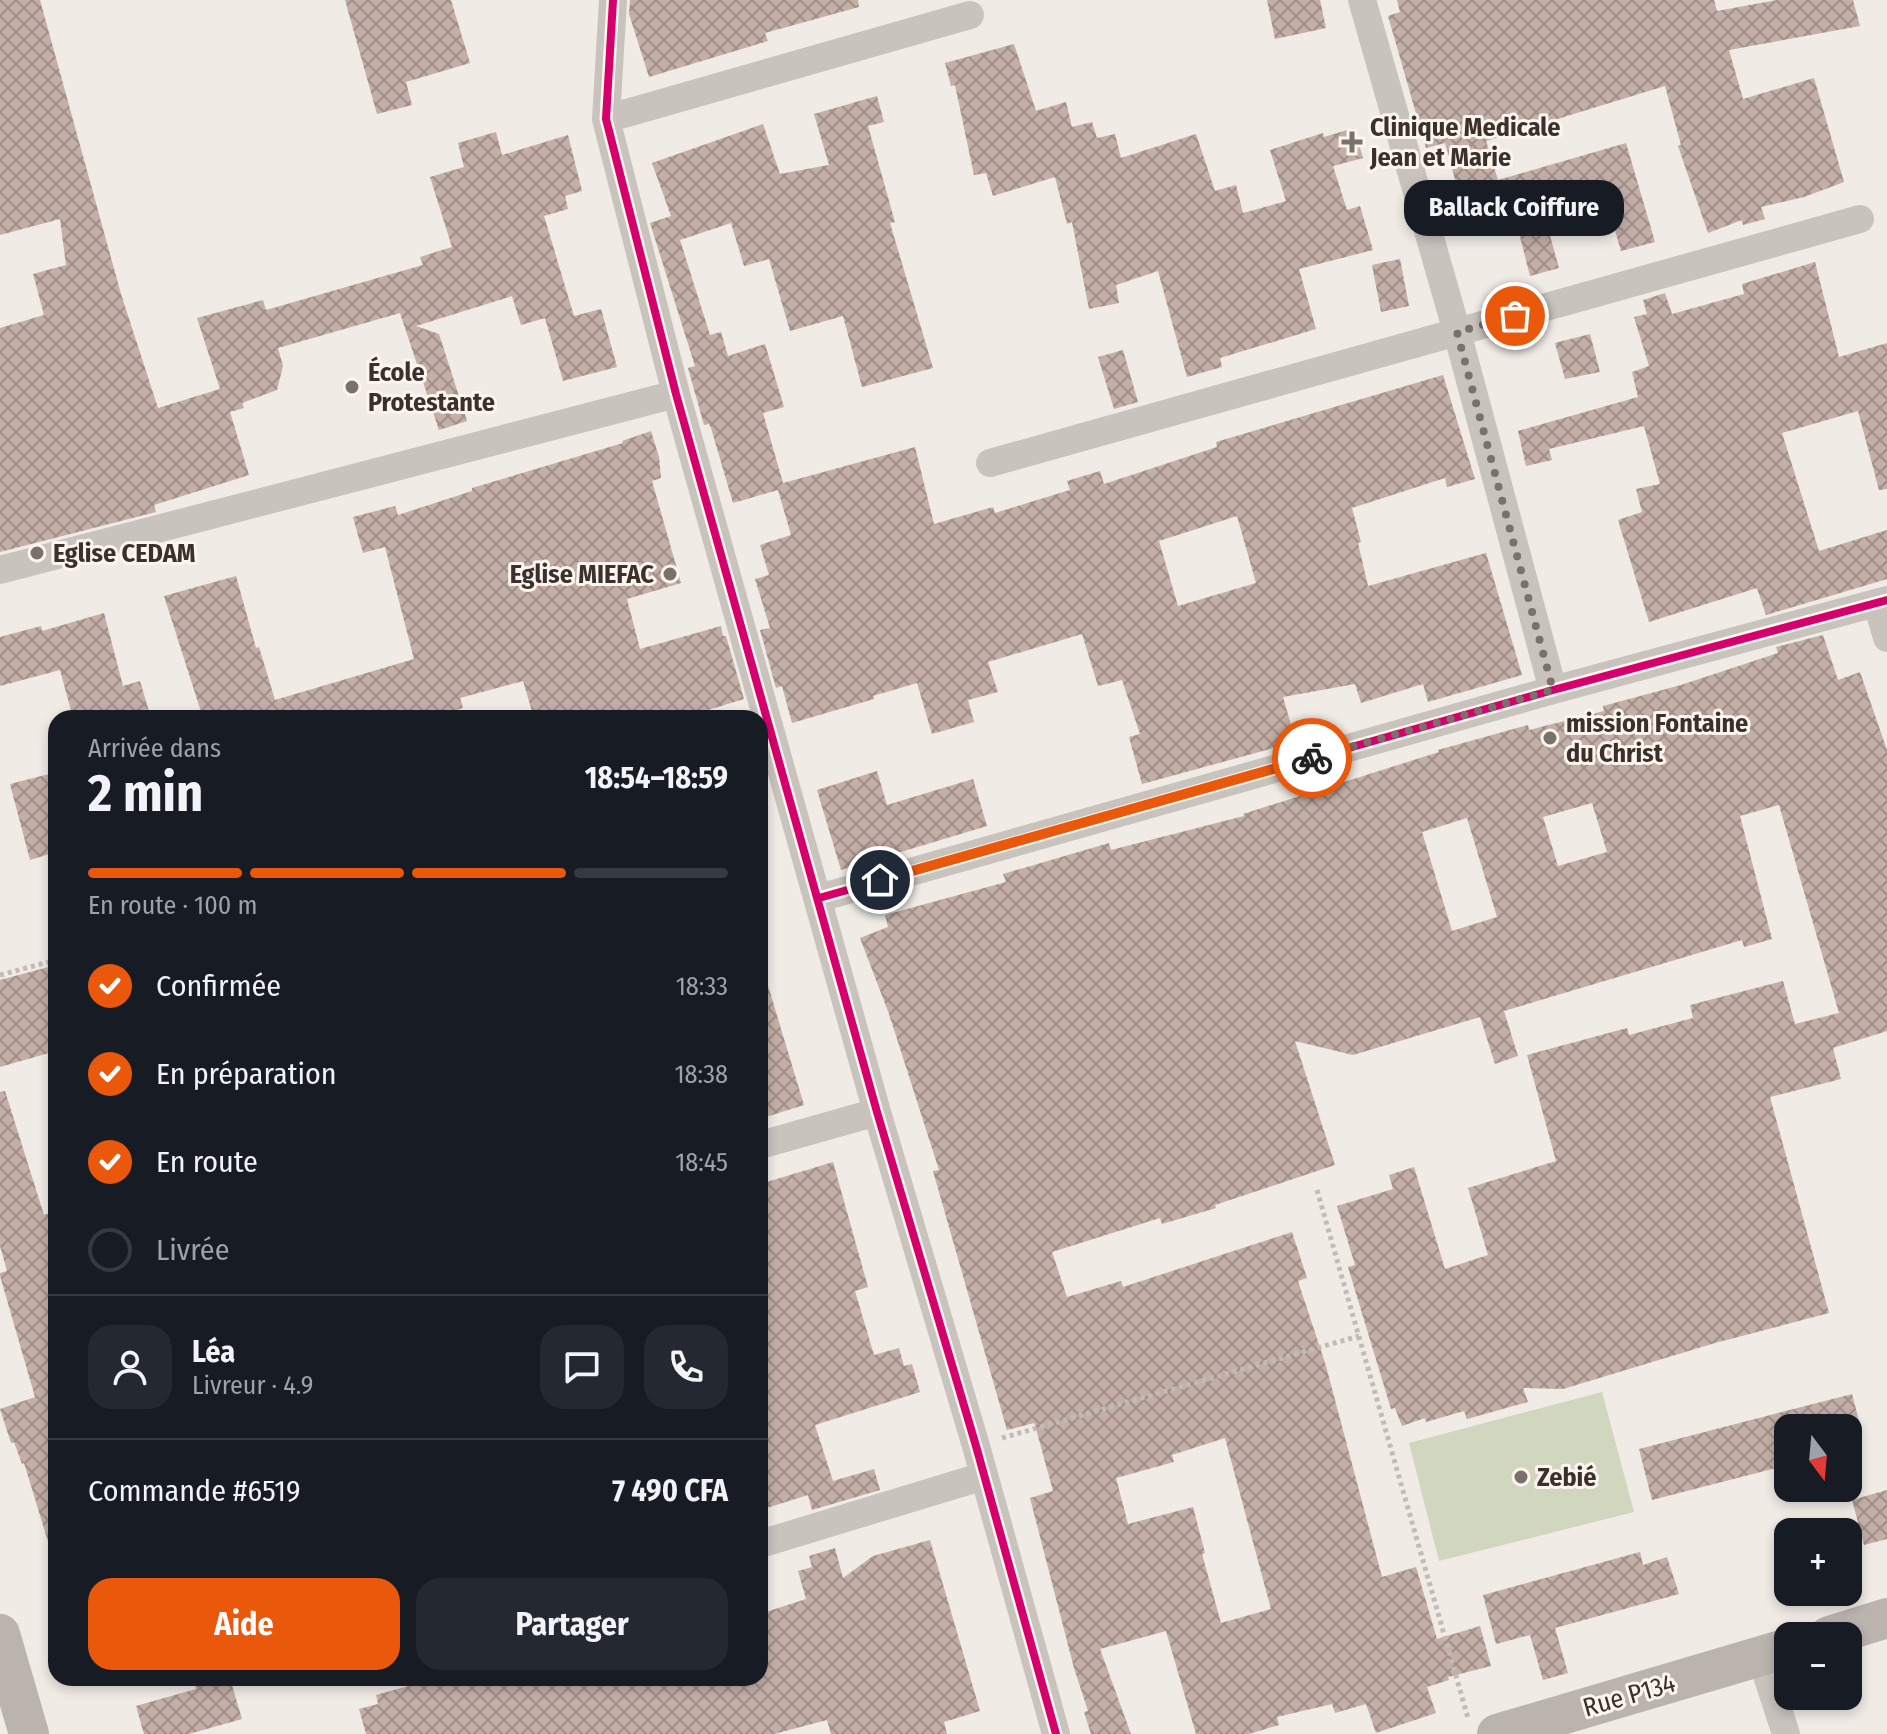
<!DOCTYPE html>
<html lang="fr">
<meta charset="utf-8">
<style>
:root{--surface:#171b24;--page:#242831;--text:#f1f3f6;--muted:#9ea1a6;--line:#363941;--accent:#ea580c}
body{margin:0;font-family:"Fira Sans Condensed",sans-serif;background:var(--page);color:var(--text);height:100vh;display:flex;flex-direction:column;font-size:30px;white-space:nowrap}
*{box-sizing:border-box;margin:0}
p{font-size:26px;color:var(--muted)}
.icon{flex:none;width:44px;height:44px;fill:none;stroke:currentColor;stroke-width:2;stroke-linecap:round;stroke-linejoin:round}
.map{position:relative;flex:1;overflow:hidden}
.details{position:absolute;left:48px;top:710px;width:720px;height:976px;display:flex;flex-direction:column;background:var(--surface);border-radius:24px;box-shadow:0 4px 12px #0003}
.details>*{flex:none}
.needle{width:52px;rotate:164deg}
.tools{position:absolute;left:1774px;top:1414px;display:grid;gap:16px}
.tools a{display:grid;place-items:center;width:88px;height:88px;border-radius:16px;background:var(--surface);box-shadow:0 4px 12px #0003;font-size:40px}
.pin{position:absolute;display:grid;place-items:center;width:68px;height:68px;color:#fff;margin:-34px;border:4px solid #fff;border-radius:50%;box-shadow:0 2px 8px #0007}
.courier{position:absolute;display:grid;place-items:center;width:80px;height:80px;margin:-40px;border:6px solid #ea580c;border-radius:50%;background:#fff;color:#222;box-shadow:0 2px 10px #0007}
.bubble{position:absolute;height:56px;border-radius:24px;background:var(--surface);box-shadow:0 4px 12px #0003;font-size:26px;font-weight:700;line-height:56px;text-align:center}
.head em{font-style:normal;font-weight:700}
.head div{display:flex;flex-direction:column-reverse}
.head{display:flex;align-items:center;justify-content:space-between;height:136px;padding:0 40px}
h1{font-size:52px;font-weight:700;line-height:60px}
.bar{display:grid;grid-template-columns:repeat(4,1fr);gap:12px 8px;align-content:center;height:96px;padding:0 40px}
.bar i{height:10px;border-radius:6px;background:var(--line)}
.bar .selected{background:var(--accent)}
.bar p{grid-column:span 4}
.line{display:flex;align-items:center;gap:20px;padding:0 40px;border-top:2px solid var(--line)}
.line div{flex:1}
.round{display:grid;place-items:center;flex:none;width:84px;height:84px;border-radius:24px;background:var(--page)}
ol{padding:0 40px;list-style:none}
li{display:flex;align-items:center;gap:24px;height:88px}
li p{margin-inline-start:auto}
li .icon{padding:8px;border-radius:50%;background:var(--accent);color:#fff;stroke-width:4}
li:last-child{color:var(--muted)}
li i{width:44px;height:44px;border:4px solid var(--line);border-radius:50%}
.button{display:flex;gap:16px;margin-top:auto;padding:16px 40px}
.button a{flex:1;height:92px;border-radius:24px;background:var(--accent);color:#fff;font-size:32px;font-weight:700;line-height:92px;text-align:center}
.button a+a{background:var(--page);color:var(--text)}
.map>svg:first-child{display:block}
.green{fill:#d1d6bf}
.building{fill:url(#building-cross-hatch);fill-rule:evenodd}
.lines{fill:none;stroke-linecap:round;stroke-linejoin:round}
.path{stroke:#c2bbb6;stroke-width:5;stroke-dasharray:4 4;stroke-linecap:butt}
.street{stroke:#c9c3be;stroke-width:28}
.secondary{stroke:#bab3ae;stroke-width:40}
.cycleway-casing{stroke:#fbf5ee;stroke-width:13}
.cycleway{stroke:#d6006c;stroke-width:8}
.done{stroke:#7a716c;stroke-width:8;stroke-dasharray:0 14.4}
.route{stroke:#ea580c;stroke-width:10}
.poi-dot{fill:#7a716c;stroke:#fbf5ee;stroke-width:3}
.labels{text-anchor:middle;stroke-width:6;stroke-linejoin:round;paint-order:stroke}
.poi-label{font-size:26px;font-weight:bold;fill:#3b302b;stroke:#fbf5ee;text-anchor:start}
.street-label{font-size:26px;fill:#3b302b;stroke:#fbf5ee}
</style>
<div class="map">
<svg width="1887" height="1734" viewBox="0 0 1887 1734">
<defs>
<pattern id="building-cross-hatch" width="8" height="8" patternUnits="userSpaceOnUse" patternTransform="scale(2)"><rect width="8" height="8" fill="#c3afa7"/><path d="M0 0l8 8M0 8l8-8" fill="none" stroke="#a08f88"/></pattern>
</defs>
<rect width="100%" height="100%" fill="#f0ebe5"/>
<!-- green -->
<path class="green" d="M1602,1392l32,120 -195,49 -30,-118z"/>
<!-- building -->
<path class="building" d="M0,0h40l81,294 37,114 62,-19 -23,-71 66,-18 3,10 157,-45 -3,-8 32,-10 -22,-70 34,-10 -6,-24 38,-11 6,23 66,-20 14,56 -17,5 3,13 -24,7 30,100 27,-7 16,58 -54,14 -18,-63 -24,7 -9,-29 -96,30 23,8 28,87 -28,9 -39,-117 -122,35 5,18 -6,24 -35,13 2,5 -14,4 19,63 -95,30 2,7 -156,40v-224l44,-13 -11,-41 33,-9 -6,-46 -60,16z
M345,0h106l19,63 -64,19 6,23 -35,9z
M630,0h228l1,7 -94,26 3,8 -119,36 -20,-63z
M1267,0h53l6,28 -51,11z
M1397,0h317l3,11 60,-11h76l7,26 -131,24 14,49 71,-21 30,104 -40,15 -43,10 4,12 -22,6 -1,-5 -34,13 -30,-87 3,-1 -16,-59 -179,55 12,39 128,-37 29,99 -34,9 -19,-65 -61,17 18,65 -29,8 -16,-63 -47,10 -22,-80 -19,5 -38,-132 12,-4z
M1014,44l22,67 30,-9 6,25 20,-5 5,16 18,-4 6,24 75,-24 19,57 21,-6 7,28 43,-12 -16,-51 53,-17 1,4 30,-9 9,30 -30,8 14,44 13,-4 13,44 -74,19 17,60 -96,29 2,9 -35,10 -29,-106 -42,14 3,18 -30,6 -17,-87 -5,2 -12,-47 -62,19 -7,-23 -12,2 -19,-90 -4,1 -6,-23z
M877,96l7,26 -16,4 27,96 -5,1 43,145 -71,19 -19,-71 -53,15 -21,-72 -25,7 -13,-43 -51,17 30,95 11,-3 7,24 37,-12 19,63 -21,6 20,70 132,-36 19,77 59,-17 2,6 75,-23 -3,-9 33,-10 4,13 113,-37 -1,-5 227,-67 32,104 -28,8 -2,-9 -93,30 9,34 -3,1 10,43 118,-33 36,122 -94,27 -5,-18 -62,19 -6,-19 -72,13 13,45 -154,42 -13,-47 11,-3 -18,-54 -24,6 -16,-52 -94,28 10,30 -30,8 6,22 -42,12 -15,-51 -44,13 1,3 -82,24 -10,-37 -6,2 -16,-58 10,-2 -15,-49 14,-4 -9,-30 31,-10 -13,-45 -45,13 -22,-75 -2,-4 -5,1 -16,-57 7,-2 -45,-143 21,-7 -19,-53 111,-39 17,50 49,-9 -15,-51zM1237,516l19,67 -78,23 -19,-65z
M1400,259l9,47 -28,6 -9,-47z
M1815,262l24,95 48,-14v146l-8,1 -21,-79 -76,22 37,118 68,-21v49l-121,36 -9,-27 -108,34 -31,-102 24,-8 -6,-23 24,-5 -16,-58 -95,23 3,11 -26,6 -8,-35 120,-34 -6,-25 17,-6 -15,-49 13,-3 -4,-14 22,-7 7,21 72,-20 -2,-10z
M1590,334l10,38 -35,7 -10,-36z
M1123,350l15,52 -24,7 -16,-52z
M651,431l8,26 2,21 -9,3 29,102 -54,16 13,50 81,-23 2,10h3l18,63 -36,11 1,4 -15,4h-160l-11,-37 -63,17 3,10 -14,4 2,6h-248l-39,-122 72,-20 20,72 3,-1 16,53 139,-41 -29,-112 -22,6 -10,-36 42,-11 3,9 74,-24v-3l151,-45 -1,-2z
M104,613l19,73 17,-5 11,37h-78l-13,-48 -60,16v-49l41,-11 1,5z
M1823,635l15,45 22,-8 27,78v281l-54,17 8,31 -71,18 59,216 -114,30 -152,46 -40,-1 5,14 -61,17 -3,-8 -38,11 -1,-4 -23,8 -7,-18 -4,1 -43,-142 7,-2 -18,-59 56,-17 -4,-14 25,-8 31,102 43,-14 -20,-67 88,-27 -29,-106 100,-27 2,7 64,-17 -3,-13 93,-24 12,43 44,-11 -60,-208 -39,11 32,123 -28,8 -2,-7 -238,71 14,45 -23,8 -15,-47 -127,38 -58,-14 40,124 -120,40 1,3 -54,16 -2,-6 -108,34 15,45 54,-16 2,6 169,-55 15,46 -9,3 28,85 56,211 34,-10 21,72 43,-13 11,40 -43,11 1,3 -22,7 9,26 -60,20 -10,-29 -31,9 -3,-9 -55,13 2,8 -30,9h-53l-30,-103 -66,18 31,85h-40l-7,-22 4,-1 -14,-43 -44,-170 23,-7 -18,-66 -1,-2 -27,7 -74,-259 6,-1 -50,-156 -29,-76 28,-11 -3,-12 121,-33 -3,-8 106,-31 2,7 133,-34 -1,-2 196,-62 -1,-2 90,-25 1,5 75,-19 -1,-5 78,-21 97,-32 -2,-6zM1592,803l15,49 -49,14 -15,-49zM1467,818l30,99 -45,14 -30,-99zM1225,1438l46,171 -50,14 -19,-69 3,-1 -12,-46 -65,17 -12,-46 58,-16 -2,-7z
M877,771l10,34 86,-26 14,47 -146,44 -24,-80z
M53,773l3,12v67l-26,8 -20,-76z
M56,965v86l-56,16v-87z
M760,979h6l38,126 -44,14z
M5,1091l39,124 12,-4v336l-6,1 -26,-85 -2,1 -8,-22 -3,1 -11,-34 35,-12 -35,-121v-3l7,-2 -7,-25v-154z
M833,1162l35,125 -13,4 19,64 25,-7 5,18 8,-2 8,28 -105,33 18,56 41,-12 6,21 -68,20 -4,-15 -48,15v-326z
M1852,1394l9,34h-73v37l-136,35 -13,-51z
M1887,1490v49l-23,6 -12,-45z
M930,1540l50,171 -36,11 3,12h-116l-4,-14 -53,14h-408l-7,-25 19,-5 -2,-9 61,-17h323v-64l46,-15 -8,-28 14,-4 -3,-11 26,-8 8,30 30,-22z
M1640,1552l3,13 24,-8 12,37 -124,34 13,45 -25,7 -13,-45 -34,9 -13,-49z
M193,1678h24l2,8 12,-4 11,37 -53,15h-45l-8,-28 60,-17z"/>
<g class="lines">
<!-- path -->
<path class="path" d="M0,975l56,-15
M1317,1190l151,528
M1002,1438l357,-102"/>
<!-- street -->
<path class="street" d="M613,0l-7,119 70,275 201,718 99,334 80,288
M1362,0l95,332 96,358
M606,119l364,-104
M990,463l870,-244
M0,570l676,-176
M1877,603l10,35
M819,898l734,-208 334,-90
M760,1145l117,-33
M760,1544l224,-68
M1761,1657l25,77"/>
<!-- secondary -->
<path class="secondary" d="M0,1634l29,100
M1829,1636l58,-18
M1497,1734l291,-86"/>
<defs>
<path id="cycleway" d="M613,0l-7,119 70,275 201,718 99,334 80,288
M819,898l734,-208 334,-90"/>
</defs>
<!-- cycleway casing -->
<use href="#cycleway" class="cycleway-casing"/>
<!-- cycleway -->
<use href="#cycleway" class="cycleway"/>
</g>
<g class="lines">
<!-- done -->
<path class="done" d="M1312,758l241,-68 -96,-358 58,-16"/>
<!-- route -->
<path class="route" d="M880,880l432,-122"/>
</g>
<!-- markers -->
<g class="poi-dot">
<path d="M1348 130h8v8h8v8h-8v8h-8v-8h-8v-8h8z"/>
<circle cx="352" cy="387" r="8"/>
<circle cx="37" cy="553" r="8"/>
<circle cx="670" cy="574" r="8"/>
<circle cx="1550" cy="738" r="8"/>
<circle cx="1521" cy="1477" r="8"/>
</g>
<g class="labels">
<!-- poi labels -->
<g class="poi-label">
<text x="1370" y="136">Clinique Medicale<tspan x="1370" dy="30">Jean et Marie</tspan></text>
<text x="368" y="381">École<tspan x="368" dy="30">Protestante</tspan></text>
<text x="53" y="562">Eglise CEDAM</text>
<text x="654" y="583" text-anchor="end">Eglise MIEFAC</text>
<text x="1566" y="732">mission Fontaine<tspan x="1566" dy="30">du Christ</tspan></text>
<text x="1537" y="1486">Zebié</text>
</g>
<!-- street labels -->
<g class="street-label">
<text transform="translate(1629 1695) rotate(-16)" y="9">Rue P134</text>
</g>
</g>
</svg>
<div class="tools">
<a><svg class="needle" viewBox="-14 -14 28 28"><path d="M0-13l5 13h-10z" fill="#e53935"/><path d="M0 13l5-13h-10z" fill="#9ea1a6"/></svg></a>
<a>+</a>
<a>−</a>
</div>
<div class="pin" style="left:1515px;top:316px;background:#ea580c"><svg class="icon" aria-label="bag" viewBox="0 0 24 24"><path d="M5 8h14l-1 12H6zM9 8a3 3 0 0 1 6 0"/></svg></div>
<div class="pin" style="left:880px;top:880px;background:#1f2937"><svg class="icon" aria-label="home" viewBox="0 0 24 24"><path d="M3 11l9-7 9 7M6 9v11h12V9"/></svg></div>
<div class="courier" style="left:1312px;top:758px"><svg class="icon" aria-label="bike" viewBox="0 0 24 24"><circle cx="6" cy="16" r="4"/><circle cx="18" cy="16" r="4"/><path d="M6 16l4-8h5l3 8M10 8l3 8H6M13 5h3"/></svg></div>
<div class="bubble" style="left:1404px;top:180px;width:220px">Ballack Coiffure</div>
<section class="details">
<div class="head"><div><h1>2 min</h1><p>Arrivée dans</p></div><em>18:54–18:59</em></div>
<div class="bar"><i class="selected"></i><i class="selected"></i><i class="selected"></i><i></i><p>En route · 100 m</p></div>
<ol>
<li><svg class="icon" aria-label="check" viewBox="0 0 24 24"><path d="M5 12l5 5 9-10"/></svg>Confirmée<p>18:33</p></li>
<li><svg class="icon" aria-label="check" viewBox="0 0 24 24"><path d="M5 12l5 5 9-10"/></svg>En préparation<p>18:38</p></li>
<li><svg class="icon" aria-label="check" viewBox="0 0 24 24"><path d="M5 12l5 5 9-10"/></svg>En route<p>18:45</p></li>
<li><i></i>Livrée</li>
</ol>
<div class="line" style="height:144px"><a class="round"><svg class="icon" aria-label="person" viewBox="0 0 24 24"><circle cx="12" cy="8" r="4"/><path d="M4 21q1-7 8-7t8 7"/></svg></a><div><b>Léa</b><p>Livreur · 4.9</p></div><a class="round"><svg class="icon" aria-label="chat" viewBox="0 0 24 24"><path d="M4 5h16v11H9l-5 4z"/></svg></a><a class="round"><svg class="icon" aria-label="phone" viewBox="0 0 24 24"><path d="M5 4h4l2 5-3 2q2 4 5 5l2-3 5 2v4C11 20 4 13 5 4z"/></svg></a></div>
<div class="line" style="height:104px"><div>Commande #6519</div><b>7 490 CFA</b></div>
<div class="button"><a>Aide</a><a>Partager</a></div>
</section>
</div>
